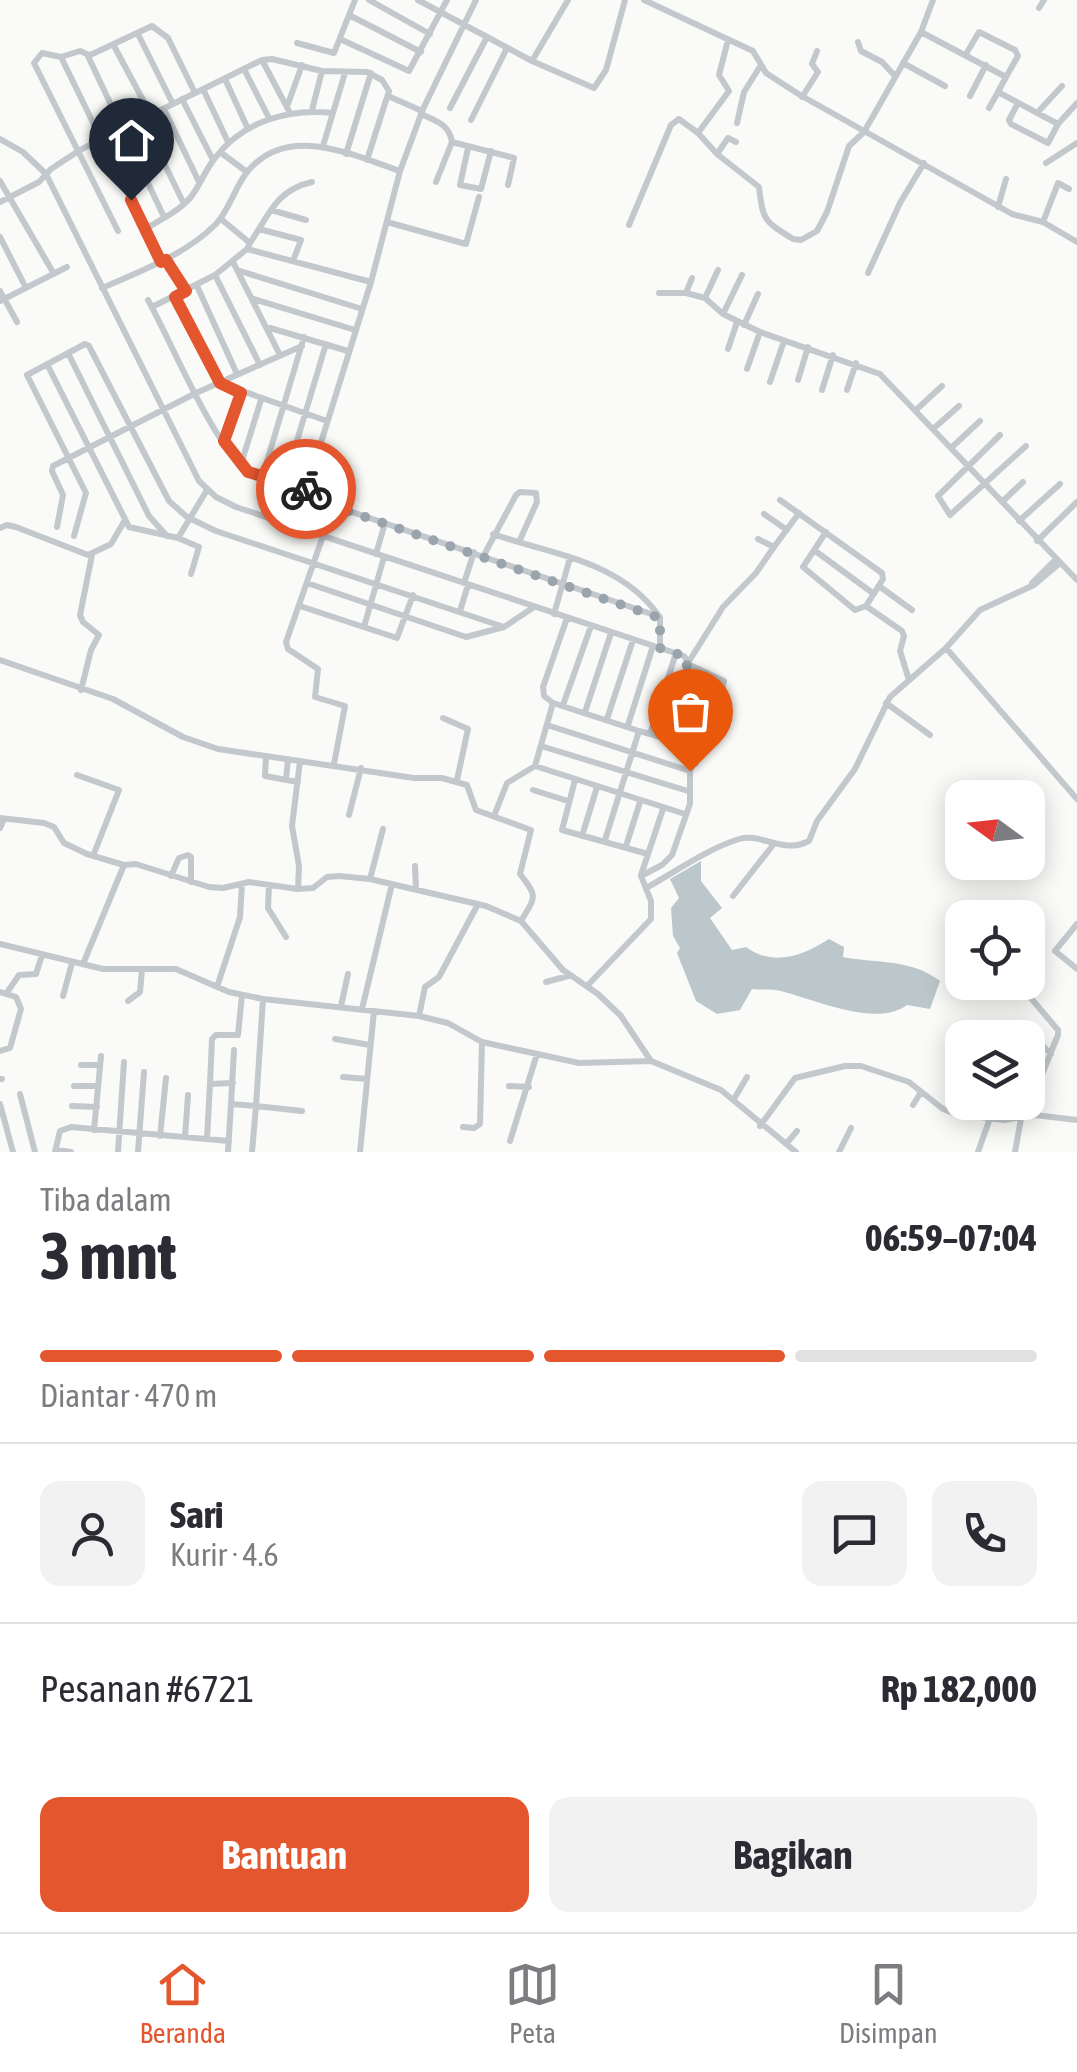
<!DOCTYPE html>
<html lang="id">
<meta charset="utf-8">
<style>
:root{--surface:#fff;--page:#f2f2f3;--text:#2b2b33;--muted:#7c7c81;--line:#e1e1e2;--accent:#e4572e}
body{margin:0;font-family:"Asap Condensed",sans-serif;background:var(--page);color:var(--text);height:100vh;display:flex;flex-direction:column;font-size:38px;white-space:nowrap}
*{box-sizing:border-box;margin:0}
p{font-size:32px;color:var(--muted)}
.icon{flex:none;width:55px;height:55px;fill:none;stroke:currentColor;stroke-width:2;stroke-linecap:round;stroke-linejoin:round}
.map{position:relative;height:1152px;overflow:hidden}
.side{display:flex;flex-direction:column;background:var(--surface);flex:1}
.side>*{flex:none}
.needle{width:65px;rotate:285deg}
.controls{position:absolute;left:945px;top:780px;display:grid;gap:20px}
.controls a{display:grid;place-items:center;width:100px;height:100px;border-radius:20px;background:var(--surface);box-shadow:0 5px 25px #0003;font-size:50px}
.pin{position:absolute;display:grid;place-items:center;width:85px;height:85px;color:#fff;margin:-102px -42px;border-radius:50% 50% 50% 0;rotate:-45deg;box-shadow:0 0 10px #0007}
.pin .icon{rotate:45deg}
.courier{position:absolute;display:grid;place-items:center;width:100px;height:100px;margin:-50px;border:8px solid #e4572e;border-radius:50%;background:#fff;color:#222;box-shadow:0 2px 12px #0007}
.headline em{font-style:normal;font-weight:700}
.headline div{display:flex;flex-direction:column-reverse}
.headline{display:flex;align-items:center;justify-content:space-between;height:170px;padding:0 40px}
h1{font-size:65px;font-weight:700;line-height:75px}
.bar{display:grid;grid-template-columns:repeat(4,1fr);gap:15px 10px;align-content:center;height:120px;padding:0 40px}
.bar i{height:12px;border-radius:8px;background:var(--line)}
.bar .active{background:var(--accent)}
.bar p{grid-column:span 4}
.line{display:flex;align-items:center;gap:25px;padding:0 40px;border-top:2px solid var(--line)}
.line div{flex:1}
.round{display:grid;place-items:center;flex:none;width:105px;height:105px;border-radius:20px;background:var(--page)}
.action{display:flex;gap:20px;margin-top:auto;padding:20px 40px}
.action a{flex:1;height:115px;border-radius:20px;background:var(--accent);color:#fff;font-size:40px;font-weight:700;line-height:115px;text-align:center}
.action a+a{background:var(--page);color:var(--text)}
.tab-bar{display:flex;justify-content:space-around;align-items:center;height:140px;border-top:2px solid var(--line);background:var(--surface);font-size:28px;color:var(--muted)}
.tab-bar a{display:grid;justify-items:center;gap:5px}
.tab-bar .active{color:var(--accent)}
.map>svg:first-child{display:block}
.water{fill:#bbc7cb}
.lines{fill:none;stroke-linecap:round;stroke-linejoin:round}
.street{stroke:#c3c8cc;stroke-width:6}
.done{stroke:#99a4ac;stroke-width:10;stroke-dasharray:0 18}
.route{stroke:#e4572e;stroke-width:12}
</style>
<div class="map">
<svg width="1077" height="1152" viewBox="0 0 1077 1152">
<rect width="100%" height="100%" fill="#fafaf8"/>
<!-- water -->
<path class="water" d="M701,861v20l21,27 -12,10 22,32 14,-3c27,20 57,9 83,-8l15,8 -1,10c34,7 67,1 97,24l-10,28 -23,-4c-32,24 -97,-8 -131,-15 -8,-1 -17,0 -24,-1l-12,21 -23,4 -21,-13 -19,-48 3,-5 -7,-12 -2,-28 8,-10 -9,-19z"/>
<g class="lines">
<!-- street -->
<path class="street" d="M369,0l61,34
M418,0l114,61 36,-61
M644,0l109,51 13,22 34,22 212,119 31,8 34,20
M1039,8l5,-8
M349,15l72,37
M921,32l85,45 -8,15 60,32
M138,34l35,70
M340,39l69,32 38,-71
M858,42l3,9 21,11 13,14
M297,43l37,10 21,-53
M114,46l37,69
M966,54l13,-22 36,18 3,6 -12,21
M88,56l64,-30 16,12 27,55
M61,57l84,172
M262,60l28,53
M532,61l62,27 12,-18 19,-70
M903,63l42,23
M244,69l25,49
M225,79l23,50
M203,89l25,53
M388,96l34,15
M970,96l16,-31
M802,97l16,-25 -6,-8 5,-13
M182,99l31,61
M1018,103l-9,17 2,4 37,19 10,-19 19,-21
M288,104l14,-39
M450,108l37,-71
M989,108l9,-16
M164,109l35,73
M312,110l10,-39
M1037,113l25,-27
M421,114c15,7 28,10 31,28l62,16 -6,27
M143,120l41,84
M471,120l36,-72
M737,123l7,-31 17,-27
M698,133l19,21 42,33c4,34 5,34 34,52l8,1 16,-9 10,-19 22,-66 15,-14 57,-100 12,-32
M0,139l23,13 23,22 153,307 17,16 20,10 448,149 6,9 34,16 -11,42 -23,48v33l-18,51 -10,10 -21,11 10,25v18l-64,67
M323,146l22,-73
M468,148l-8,37 21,4 10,-38
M220,152l27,20
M346,154l25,-81
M717,154l11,-16 8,4
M1046,163l31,-20
M0,181l54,93
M436,182l16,-40
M0,202l39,-20 12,-13 29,-19 182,-90 10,-1 50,12 45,1 15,8 7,11 -22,69
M998,207l8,-28
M271,210l35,10
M387,222l79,22 13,-47
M1043,222l15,-39 11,6
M629,225l42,-100 8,-6 19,14 31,-42 -10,-16 9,-35
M259,229l42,11 -8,21
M118,231l-84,-168 8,-10 19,4 19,-6 7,3 77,163
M0,237l26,51
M250,243c19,-28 26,-53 62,-61
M247,249l124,33 -76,244
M166,260l20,31
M161,262l-16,-33c15,-9 34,-18 45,-31 10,-12 15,-28 25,-40 28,-37 74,-50 118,-45
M233,262l47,93
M240,271l122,38
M868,273l32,-70 24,-40
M215,275l45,90
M371,282l29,-111
M197,286l40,88
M102,288c39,-17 83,-33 114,-64 14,-15 19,-38 32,-53 40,-48 104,-16 152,0l23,-62 53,-109
M0,291l17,31
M659,293h27l19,5 18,16 37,18 120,42 197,206
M686,293l6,-15
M175,297l45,86 107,38
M705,298l13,-28
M254,299l101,31
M148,300c22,39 66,147 99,170 16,12 40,15 60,19
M0,301l67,-34
M152,307l63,-32 32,-26 3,-6 -29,-24
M723,314l19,-39
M744,325l14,-31
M270,328l78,23
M728,349l9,-27
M68,353l81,163 18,20
M47,364l82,163 49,11 21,9 -8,27
M747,369l13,-37
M798,380l10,-33
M770,382l14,-41
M822,390l11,-35
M847,390l9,-27
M916,410l26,-24
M933,429l26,-23
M1000,435l-62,61 12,19 76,-69
M223,441l18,-48
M951,448l29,-27
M241,464l20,-64
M262,478l42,-141
M284,484l42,-140
M305,496l355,121v31
M780,500l102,73 1,6 -17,27 36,25 2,5 -4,15 9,29
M1002,502l21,-20
M764,514l23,16
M1019,521l41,-37
M57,527l6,-32 -11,-24 1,-5 143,-73 106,-47
M0,528l7,-3 9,2 72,28 23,-11 14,-24
M826,532l-23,35 52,43 11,-4
M493,534c61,21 127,27 166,82
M74,536l12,-43 -59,-118 58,-31 4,2 80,155 18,16 29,14 288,96
M323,536l-37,106 2,7 30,20 -3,28 30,9 -11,58
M178,538l29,-48
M758,539l16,8 25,-34
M1037,541l40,-39
M814,550l60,44
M376,554l9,-31
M484,555l32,-60 4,-3 16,1 1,9 -18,40
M307,583l159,54 38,-10 30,-20
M464,583l10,-31
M1032,583l24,-24
M879,586l33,24
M300,606l97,32 16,-43
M460,611l8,-26
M554,614l16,-56
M567,618l-24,69 1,9 9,7 86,28 11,3 26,-81
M364,627l20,-70
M946,648l131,151
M0,660l113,39 70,38 35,12 196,29h28l25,7 9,25 55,20 -11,44c18,23 16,22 1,47
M678,689l42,13
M81,690l10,-40 8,-15 -16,-13 -3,-7 12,-60
M886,703l44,32
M563,705l28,-79
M585,712l26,-79
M443,718l25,11 -11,51
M607,719l26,-79
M547,725l143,46
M628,725l25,-79
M650,734l49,16
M662,738l26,-75 35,-56 33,-34 18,-26
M683,745l13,-49
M541,746l147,45
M266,756l-1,20 33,6
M535,766l150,48
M77,775l42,15 -26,66
M286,780l2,-21
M575,780l-13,50 86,24
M533,790l35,11
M349,815l12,-47
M494,816l13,-33 28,-17 18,-63
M0,818l44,5 10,4 10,16 23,11 37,11 12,-1 73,23 14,1 26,-6 49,7 15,-1 14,-11 12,-1 31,3 116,27 35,15 42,49 35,24 23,22 30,45
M0,828l4,-9
M582,836l15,-49
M605,840l34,-109
M626,846l14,-44
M415,866l1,23
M641,875l22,-66
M171,876l8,-18 9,-3 3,2v25
M370,879l13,-50
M269,885l-1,23 18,29
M646,888c29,-16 61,-39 93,-49 22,-7 43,16 70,2l8,-20 38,-52 35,-72 56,-49 34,-38 54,-25 26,-22
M298,889l1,-23 -7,-40 8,-65
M733,896l40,-51
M1077,924l-22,27 22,18
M0,944l103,25h73l53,23 34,7 156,17 29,7 34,19 97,21 72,-2 70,29 75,62
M83,964l41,-99
M546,982l22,-6
M217,987l23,-70 2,-33
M0,992l16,5 5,12 -11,39 -10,3
M6,994l13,-19 17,-1 6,-19
M63,996l9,-33
M128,1001l12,-9 2,-23
M341,1006l7,-32
M362,1009l30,-125
M419,1016l6,-29 14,-10 39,-73
M1022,1025l29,29
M335,1039l35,6
M1028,1063l13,16
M81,1065h19
M343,1077l24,2
M0,1079h2
M210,1084l2,-45 4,-4h22l4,-40
M74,1086h24
M509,1086l20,1
M20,1094l15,58
M734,1099l13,-22
M0,1104l13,48
M231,1104l3,-54
M913,1105l8,-13
M72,1106l25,1
M1025,1116l33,-81v-5l-28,-33
M760,1126l35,-48 50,-12h16l48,16 34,27 13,5 48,6 31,-5 42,5
M463,1127l11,1 6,-4 2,-82
M94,1130l7,-74
M160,1136l6,-58
M185,1137l3,-42
M207,1139l3,-55 23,-1
M510,1141l27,-87
M786,1144l11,-13
M57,1150l14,2
M55,1152l5,-21 11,-4 158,14
M118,1152l6,-90
M138,1152l6,-80
M228,1152l3,-48 25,2 7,-107
M252,1152l4,-46 46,5
M360,1152l14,-141
M839,1152l12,-24
M978,1152l12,-34
M1015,1152l6,-33"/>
</g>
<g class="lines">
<!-- done -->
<path class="done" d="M306,489l-2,7 356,122v30l26,9 2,5 -10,28 18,6 -13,49 16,5 -9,21"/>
<!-- route -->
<path class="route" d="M131,200l30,62 5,-2 20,31 -11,6 45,86 21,10 -17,48 24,31 58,17"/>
</g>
</svg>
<div class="controls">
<a><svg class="needle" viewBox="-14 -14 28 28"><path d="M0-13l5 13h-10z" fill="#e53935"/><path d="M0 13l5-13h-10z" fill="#7c7c81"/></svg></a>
<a><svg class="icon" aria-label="locate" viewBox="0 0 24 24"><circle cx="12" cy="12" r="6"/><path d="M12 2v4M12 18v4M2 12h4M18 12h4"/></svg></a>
<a><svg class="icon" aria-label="layers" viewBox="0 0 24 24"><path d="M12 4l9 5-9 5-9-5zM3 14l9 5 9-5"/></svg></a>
</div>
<div class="pin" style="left:690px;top:771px;background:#ea580c"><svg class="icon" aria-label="bag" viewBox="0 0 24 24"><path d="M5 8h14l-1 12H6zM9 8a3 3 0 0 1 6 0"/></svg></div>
<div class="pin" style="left:131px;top:200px;background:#1f2937"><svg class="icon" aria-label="home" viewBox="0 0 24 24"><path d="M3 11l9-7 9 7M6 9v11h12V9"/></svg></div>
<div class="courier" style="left:306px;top:489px"><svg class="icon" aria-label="bike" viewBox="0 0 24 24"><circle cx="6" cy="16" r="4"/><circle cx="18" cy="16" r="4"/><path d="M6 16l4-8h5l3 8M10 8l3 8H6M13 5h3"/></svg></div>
</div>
<section class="side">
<div class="headline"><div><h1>3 mnt</h1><p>Tiba dalam</p></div><em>06:59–07:04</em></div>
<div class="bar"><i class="active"></i><i class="active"></i><i class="active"></i><i></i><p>Diantar · 470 m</p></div>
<div class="line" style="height:180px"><a class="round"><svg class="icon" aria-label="person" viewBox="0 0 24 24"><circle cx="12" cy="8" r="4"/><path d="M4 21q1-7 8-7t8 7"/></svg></a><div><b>Sari</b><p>Kurir · 4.6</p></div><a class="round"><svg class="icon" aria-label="chat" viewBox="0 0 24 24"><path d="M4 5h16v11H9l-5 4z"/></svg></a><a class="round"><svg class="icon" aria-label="phone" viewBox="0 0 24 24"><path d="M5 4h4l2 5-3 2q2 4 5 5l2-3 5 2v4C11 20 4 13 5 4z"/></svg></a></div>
<div class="line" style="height:130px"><div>Pesanan #6721</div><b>Rp 182,000</b></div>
<div class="action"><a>Bantuan</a><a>Bagikan</a></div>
</section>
<nav class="tab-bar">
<a class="active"><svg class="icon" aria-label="home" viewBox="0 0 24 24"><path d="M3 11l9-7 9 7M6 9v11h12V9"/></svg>Beranda</a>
<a><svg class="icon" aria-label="map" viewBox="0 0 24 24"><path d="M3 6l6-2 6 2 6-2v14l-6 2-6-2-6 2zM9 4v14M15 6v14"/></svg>Peta</a>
<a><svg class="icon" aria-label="saved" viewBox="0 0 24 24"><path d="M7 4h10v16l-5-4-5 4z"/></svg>Disimpan</a>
</nav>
